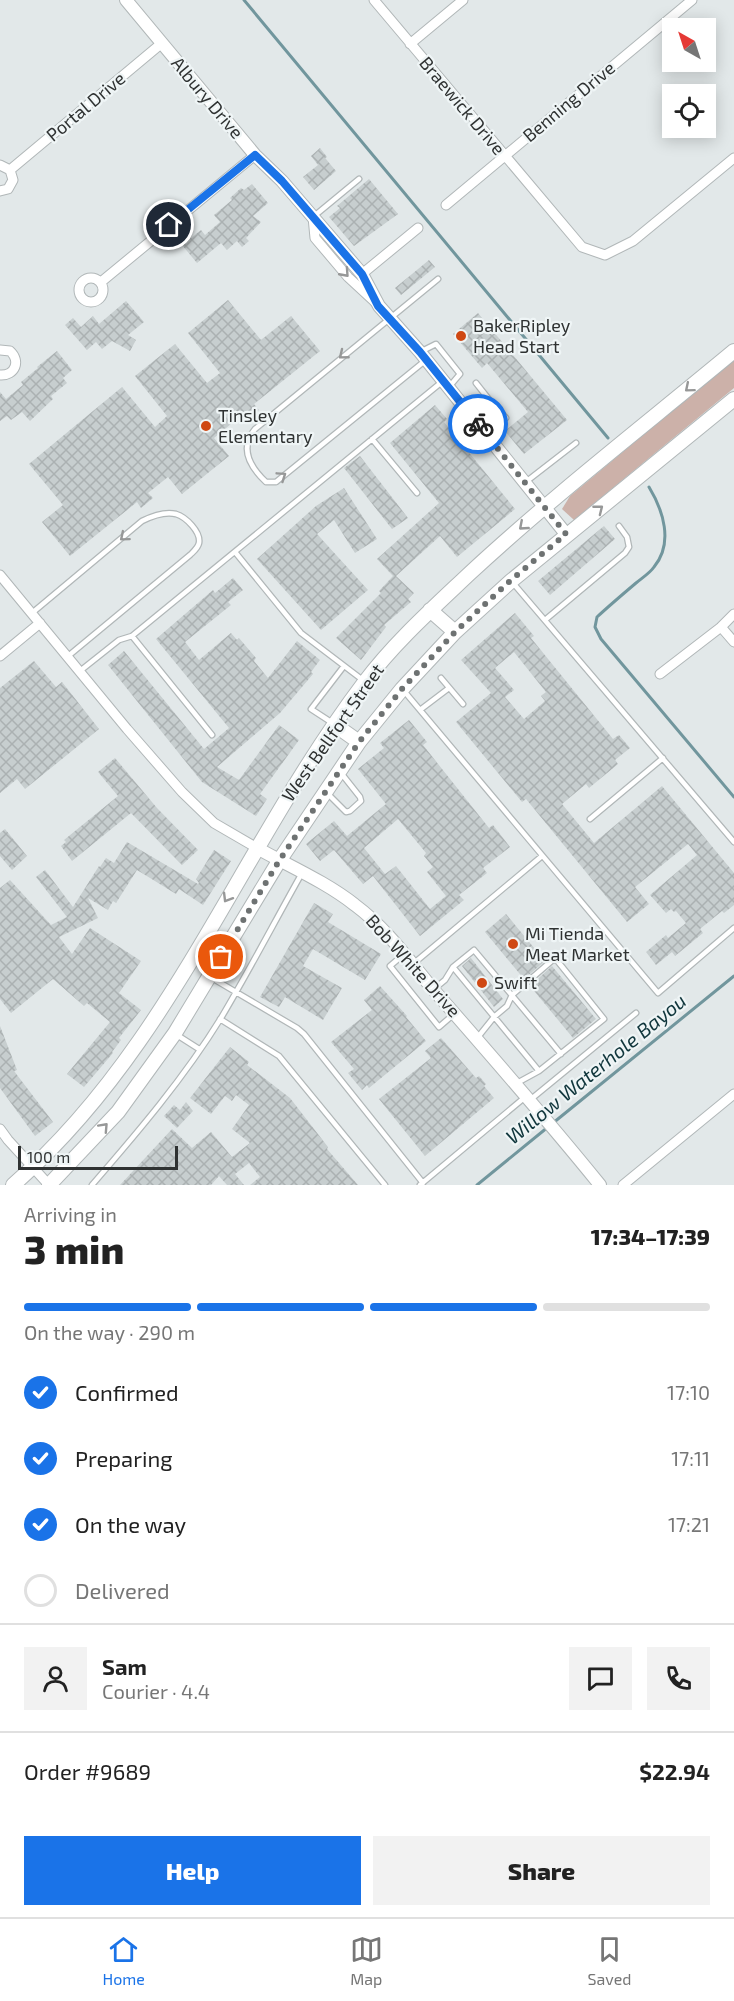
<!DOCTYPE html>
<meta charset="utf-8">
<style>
:root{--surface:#fff;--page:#f2f2f2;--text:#222;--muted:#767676;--line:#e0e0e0;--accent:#1a73e8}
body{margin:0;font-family:"Exo 2",sans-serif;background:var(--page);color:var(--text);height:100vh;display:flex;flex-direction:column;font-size:22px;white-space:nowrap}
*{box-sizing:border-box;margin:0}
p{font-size:20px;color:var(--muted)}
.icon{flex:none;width:33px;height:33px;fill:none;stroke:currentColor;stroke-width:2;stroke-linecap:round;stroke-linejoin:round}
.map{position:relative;height:1185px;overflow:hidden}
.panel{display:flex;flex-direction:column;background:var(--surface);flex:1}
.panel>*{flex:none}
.needle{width:39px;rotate:321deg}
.tools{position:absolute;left:662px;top:18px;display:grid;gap:12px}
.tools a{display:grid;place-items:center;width:54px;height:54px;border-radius:0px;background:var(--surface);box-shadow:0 3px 15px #0003;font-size:30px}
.scale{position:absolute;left:18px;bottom:15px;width:160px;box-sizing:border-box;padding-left:6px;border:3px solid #2f3232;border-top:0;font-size:16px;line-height:21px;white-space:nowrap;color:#2f3232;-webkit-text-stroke:4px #eff5f6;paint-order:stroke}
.pin{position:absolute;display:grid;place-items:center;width:51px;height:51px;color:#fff;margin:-26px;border:3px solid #fff;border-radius:50%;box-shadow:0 2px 6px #0007}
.courier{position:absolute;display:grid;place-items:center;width:60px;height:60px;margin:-30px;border:4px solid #1a73e8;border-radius:50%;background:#fff;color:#222;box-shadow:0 2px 8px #0007}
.headline em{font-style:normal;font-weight:800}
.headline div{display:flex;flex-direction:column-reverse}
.headline{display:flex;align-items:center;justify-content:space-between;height:102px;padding:0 24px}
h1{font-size:39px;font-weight:800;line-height:45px}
.bar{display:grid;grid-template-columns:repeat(4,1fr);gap:9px 6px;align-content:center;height:72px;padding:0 24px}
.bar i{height:8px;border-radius:4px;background:var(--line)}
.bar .on{background:var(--accent)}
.bar p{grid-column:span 4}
.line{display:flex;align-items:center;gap:15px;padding:0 24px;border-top:2px solid var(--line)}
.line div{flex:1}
.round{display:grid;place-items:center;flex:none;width:63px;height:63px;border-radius:0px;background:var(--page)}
ol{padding:0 24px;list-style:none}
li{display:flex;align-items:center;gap:18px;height:66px}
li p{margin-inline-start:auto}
li .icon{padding:6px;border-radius:50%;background:var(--accent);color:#fff;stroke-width:4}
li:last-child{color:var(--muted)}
li i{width:33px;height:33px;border:3px solid var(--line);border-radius:50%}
.button{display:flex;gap:12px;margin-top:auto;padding:12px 24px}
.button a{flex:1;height:69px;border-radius:0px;background:var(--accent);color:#fff;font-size:24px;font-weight:800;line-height:69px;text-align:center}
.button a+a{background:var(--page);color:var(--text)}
.tabs{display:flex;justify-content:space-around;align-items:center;height:84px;border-top:2px solid var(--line);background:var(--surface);font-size:16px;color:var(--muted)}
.tabs a{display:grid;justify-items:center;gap:3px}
.tabs .on{color:var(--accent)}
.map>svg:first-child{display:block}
.green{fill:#ccb1a9}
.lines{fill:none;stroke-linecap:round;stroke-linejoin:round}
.stream{stroke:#71969d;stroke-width:3}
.building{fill:url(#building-cross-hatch);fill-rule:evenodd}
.service-casing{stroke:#b1b7b8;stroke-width:7}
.minor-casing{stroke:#b1b7b8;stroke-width:11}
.tertiary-casing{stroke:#b1b7b8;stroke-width:14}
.secondary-casing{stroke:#b1b7b8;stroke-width:16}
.service{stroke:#fff;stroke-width:4.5}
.minor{stroke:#fff;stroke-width:9}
.tertiary{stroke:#fff;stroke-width:12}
.secondary{stroke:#fff;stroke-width:14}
.oneway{stroke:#979898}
.done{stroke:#6e7272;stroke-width:6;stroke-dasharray:0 10.8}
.route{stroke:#1a73e8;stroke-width:8}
.poi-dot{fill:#cf4813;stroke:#eff5f6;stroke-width:2}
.labels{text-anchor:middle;stroke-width:4.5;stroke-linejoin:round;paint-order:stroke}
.street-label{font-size:18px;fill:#2f3232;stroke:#eff5f6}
.poi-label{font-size:18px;fill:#2f3232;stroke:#eff5f6;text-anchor:start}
.water-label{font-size:20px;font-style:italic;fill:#10363c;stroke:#eff5f6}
</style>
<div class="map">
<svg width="734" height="1185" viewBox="0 0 734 1185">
<defs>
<pattern id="building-cross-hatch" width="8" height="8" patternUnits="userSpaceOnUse" patternTransform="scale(1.5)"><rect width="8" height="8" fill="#c7cecf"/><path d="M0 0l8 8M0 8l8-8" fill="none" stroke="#abb1b2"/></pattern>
</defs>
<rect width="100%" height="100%" fill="#e2e8e9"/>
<!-- green -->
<path class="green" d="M734,359v29l-160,132 -12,-11 8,-13z"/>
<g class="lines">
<!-- stream -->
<path class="stream" d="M244,0l364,438
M649,487c14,23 25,56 5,80 -4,6 -12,11 -18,16 -13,11 -26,22 -39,34l-2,10 6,12 133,158
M553,1123l181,-147
M477,1185l71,-58"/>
</g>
<!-- building -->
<path class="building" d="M320,148l7,9 -2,1 11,13 -22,19 -11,-13 15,-12 -7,-9z
M369,179l29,35 -44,32 -25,-29 11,-9 -3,-2z
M252,184l16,19 -15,13 8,6 -15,16 3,3 -7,6 -5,-6 -10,9 -6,-7 -24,20 -15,-18 19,-15 4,5 15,-13 -6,-7 18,-15 -2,-2 11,-10 3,2z
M429,260l6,7 -34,28 -6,-7z
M228,300l33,40 30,-24 29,35 -66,53 5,6 -11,10 -5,-6 -29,24 15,18 -47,38 -14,-17 -20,16 5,5 -12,10 -4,-6 -67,54 -28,-34 21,-17 -34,-41 93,-77 33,40 12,-11 -32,-40 40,-32 32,39 13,-10 -32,-40z
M126,301l18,21 -16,13 8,5 -6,11 -18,-10 -10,8 -6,-7 -9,8 -22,-25 8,-7 8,9 12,-11 6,8z
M478,313l89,107 -43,34 -19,-23 23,-19 -41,-49 -5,5 -29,-34z
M57,351l15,19 -9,8 4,5 -16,13 2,3 -23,22 -8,-9 -11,8 -4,-4 -7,5v-29l6,7 17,-14 -2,-3 17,-14 -1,-1z
M435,405l12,14 -3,3 71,87 -58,48 -17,-21 -44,40 18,17 -6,6 3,3 -27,23 2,2 -25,33 -25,-22 45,-45 -2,-2 14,-15 -16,-17 62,-56 -49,-60z
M360,456l48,62 -16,11 -48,-61z
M344,488l33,51 -22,14 -21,-33 -17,14 51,56 -47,40 -64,-71 59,-53z
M604,526l11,13 -65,56 -12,-14z
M233,578l10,12 -15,12 3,3 -46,37 14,18 32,-27 6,7 2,-2 17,20 -2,3 14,17 29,-37 23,19 -9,12 2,2 -33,39 -63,54 22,13 40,-55 20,15 -39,54 7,5 -11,17 -54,-34 -94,-117 16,-14 80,98 25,-21 -73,-89 57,-49 2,3z
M515,613l19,23 -3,2 82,101 6,-4 11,13 -15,12 3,4 -29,24 -3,-4 -24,20 32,39 68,-57 72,87v32l-10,8 -2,-2 -22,18 3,4 -28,23 -3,-4 -16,13 -10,-13 20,-17 2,3 18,-15 -10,-12 -2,1 -3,-3 -5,4 -16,-18 47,-40 -9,-11 -53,43 14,17 -22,18 -101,-123 -4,3 -66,-80 35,-29 -30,-33zM514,652l32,40 -5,4 4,5 -21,18 -19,-22 9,-7 -19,-22z
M34,661l22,26 6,-5 37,47 -74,60 -8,-10 -17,14v-105z
M409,720l18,22 -4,3 66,83 4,-3 17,22 -27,21 4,5 -28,22 5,5 -44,36 -47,-60 -10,8 -29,-34 -14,11 -14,-17 28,-23 13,15 39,-32 -28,-35 26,-21 -4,-5zM398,819l28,34 -2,3 9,11 -6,5 19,24 -16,13 -34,-43 -11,8 -21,-26z
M115,758l42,50 41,42 -16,15 -51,-52 -59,48 -11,-15 5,-4 -2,-2 54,-44 -20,-24z
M5,829l22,27 -15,14 -12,-14v-23z
M127,842l71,42 1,-1 -3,-4 18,-29 17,11 -28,44 -24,-16 -3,5 -39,-24 -21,33 -3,-2 -5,9 -20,-12 10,20 -39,19 13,17 18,-26 51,33 -22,32 22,17 -22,28 2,2 -9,12 1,1 -29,34 -17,-13 43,-52 -23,-19 -3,3 -31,-27 -42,34 -11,-14v-111l10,-8 41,45 16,-8 -31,-40 9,-7 28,37 26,-41 1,1 6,-9 8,5z
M314,903l19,11 -5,8 53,32 -16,26 -52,-31 -10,17 39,22 -19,32 -38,-23 -6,10 -19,-10z
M506,914l39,47 -21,18 -39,-47z
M471,958l32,41 -9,8 -32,-41z
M552,966l44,53 -23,19 -43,-52z
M380,986l27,30 -1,1 20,24 -57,47 -2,-3 -5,5 -14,-17 6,-4 -23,-27 41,-32 -8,-10z
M0,1026l17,44 -3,1 39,51 -18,14 -35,-48z
M441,1038l35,40 3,-2 7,8 -2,2 10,12 -69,58 -46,-57 52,-41 -6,-7z
M230,1047l19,15 -2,3 43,33 38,49 -1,2 31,36h-108l10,-8 -11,-14 -14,11 9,11h-17l-8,-9 -8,9h-91l52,-56 20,19 19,-16 21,25 18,-14 -18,-14 17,-24 -13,-10 -4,6 -7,-5 -14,18 -21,-16z
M186,1102l7,9 -16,17 -13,-12 10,-11 6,5z"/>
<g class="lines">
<defs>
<path id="service" d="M313,217l46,-38
M422,351l14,-7 24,30 -11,13
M426,360l-150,122h-10c-16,-15 -27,-34 -11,-53l183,-150
M491,402l15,16
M474,416l17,-14 -15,-19
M372,439l45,54
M527,481l49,-38
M235,552l66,81 63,48
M513,583l221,259
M32,613l110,-92c10,-5 22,-10 34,-7 10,3 25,18 23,29 -1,5 -5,8 -9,12l-123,102
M545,620l80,-67 4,-6 -2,-10 -8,-11
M132,636l80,99
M80,671l39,-31 13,-4 311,-255
M441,678l22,26
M404,691l254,302 76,-65
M420,710l29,-22
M334,724l-23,-15 33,-43
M326,792l20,20 4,-1 11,-10 -1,-4 -19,-24
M590,819l73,-61
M403,955l-13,11 49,61 15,-13
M413,964l129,-108
M453,967l86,104
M212,978l85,50 7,6 119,149
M434,989l11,-9 8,-13 21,-17 87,104
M220,1019l59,37 106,129
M177,1035l22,14
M478,1037l16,-20 13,-11 5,-11 43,-37 49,61 -65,52 -22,12
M530,1100l106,-87
M92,1185c46,-53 92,-107 129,-167 28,-47 54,-97 81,-145
M420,1185l104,-87"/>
<path id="minor" d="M374,0l208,247 23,8 28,-14 101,-83
M410,44l53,-44
M0,165l10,5 3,10 -5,9 -8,2
M10,170l152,-127
M446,205l246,-205
M313,217l2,21 33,39 27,25
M362,274l56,-46
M79 290a12 12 0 1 1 24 0a12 12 0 1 1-24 0Z
M101,282l154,-127
M0,350l10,1c11,10 5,25 -10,24
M0,575l127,154 55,63 32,31 43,25
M721,627l13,15
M0,656l40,-33
M660,674l61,-47 13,-13
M0,1129l8,11 41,45
M623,1185l111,-91"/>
<path id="tertiary" d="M126,0l129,155 27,26 80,93 17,32 41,46 146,182
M257,848c32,18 69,34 98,57 31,23 53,54 77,83 57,65 114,130 168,197"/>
<path id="secondary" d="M430,610l25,22
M335,725l24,17
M13,1185c157,-136 228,-339 351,-502 30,-40 68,-74 105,-109 84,-78 176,-149 265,-223
M49,1185l69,-73 57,-79 104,-172 80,-119 43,-53 53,-57 56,-51 223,-182"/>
</defs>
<!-- service casing -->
<use href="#service" class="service-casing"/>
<!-- minor casing -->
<use href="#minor" class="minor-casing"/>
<!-- tertiary casing -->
<use href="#tertiary" class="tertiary-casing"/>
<!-- secondary casing -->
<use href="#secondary" class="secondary-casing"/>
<!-- service -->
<use href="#service" class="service"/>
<!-- minor -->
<use href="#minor" class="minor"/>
<!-- tertiary -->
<use href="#tertiary" class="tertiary"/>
<!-- secondary -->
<use href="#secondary" class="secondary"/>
</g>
<!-- one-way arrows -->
<defs><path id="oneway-chevron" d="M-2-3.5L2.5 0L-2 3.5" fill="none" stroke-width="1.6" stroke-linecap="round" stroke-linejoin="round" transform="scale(1.5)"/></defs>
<g class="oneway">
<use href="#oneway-chevron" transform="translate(345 273) rotate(48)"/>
<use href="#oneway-chevron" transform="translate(343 355) rotate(141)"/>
<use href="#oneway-chevron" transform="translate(689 388) rotate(140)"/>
<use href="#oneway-chevron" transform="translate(282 476) rotate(-34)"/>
<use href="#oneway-chevron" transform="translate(599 509) rotate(-38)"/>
<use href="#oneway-chevron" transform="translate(523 526) rotate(139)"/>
<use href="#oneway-chevron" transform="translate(124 537) rotate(140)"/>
<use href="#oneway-chevron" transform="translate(227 898) rotate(121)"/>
<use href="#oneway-chevron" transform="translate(104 1127) rotate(-47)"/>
</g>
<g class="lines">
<!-- done -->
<path class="done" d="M221,957l58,-96 80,-119 43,-53 53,-57 56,-52 55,-46 -88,-110"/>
<!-- route -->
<path class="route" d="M169,225l86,-70 27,26 80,93 16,32 42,46 58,72"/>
</g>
<!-- markers -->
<g class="poi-dot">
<circle cx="461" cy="336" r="6"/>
<circle cx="206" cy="426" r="6"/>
<circle cx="513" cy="944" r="6"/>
<circle cx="482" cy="983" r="6"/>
</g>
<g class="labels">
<!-- street labels -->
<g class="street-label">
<text transform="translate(207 98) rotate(50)" y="6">Albury Drive</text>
<text transform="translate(569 102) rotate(-40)" y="6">Benning Drive</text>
<text transform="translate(462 106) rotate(50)" y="6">Braewick Drive</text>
<text transform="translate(86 107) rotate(-40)" y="6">Portal Drive</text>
<text transform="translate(333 733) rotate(-55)" y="6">West Bellfort Street</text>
<text transform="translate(413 966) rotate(48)" y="6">Bob White Drive</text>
</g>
<!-- poi labels -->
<g class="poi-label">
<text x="473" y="332">BakerRipley<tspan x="473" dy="21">Head Start</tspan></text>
<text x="218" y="422">Tinsley<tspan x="218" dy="21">Elementary</tspan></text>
<text x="525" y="940">Mi Tienda<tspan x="525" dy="21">Meat Market</tspan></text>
<text x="494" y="989">Swift</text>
</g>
<!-- water labels -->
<g class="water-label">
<text transform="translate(596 1069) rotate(-39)" y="7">Willow Waterhole Bayou</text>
</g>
</g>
</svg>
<div class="tools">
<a><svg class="needle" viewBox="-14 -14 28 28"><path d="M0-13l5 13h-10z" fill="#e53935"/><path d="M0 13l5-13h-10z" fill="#767676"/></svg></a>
<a><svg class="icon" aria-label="locate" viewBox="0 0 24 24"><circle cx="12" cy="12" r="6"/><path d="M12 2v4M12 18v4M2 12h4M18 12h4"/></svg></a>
</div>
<div class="scale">100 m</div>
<div class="pin" style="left:221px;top:957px;background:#ea580c"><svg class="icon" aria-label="bag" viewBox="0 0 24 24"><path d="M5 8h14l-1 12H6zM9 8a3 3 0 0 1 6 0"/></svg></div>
<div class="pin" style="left:169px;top:225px;background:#1f2937"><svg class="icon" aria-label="home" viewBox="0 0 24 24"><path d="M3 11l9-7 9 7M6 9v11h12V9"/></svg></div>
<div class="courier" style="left:478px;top:424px"><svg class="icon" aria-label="bike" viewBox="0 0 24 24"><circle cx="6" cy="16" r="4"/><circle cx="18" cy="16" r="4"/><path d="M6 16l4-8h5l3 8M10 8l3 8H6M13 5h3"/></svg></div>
</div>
<section class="panel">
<div class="headline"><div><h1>3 min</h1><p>Arriving in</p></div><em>17:34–17:39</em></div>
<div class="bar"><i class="on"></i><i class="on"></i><i class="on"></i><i></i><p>On the way · 290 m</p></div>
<ol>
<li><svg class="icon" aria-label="check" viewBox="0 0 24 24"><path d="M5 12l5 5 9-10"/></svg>Confirmed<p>17:10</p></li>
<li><svg class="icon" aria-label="check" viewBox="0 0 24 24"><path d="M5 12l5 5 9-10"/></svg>Preparing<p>17:11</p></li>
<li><svg class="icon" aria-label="check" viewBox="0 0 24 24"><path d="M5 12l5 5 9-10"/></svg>On the way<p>17:21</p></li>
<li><i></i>Delivered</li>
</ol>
<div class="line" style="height:108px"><a class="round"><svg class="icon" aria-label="person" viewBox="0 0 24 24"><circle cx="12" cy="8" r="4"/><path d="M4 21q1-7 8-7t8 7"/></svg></a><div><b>Sam</b><p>Courier · 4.4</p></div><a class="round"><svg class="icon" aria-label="chat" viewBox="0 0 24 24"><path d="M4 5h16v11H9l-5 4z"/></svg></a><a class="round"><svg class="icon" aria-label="phone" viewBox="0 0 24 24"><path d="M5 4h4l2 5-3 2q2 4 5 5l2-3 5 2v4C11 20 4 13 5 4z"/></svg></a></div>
<div class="line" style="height:78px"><div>Order #9689</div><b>$22.94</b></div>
<div class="button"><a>Help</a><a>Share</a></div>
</section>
<nav class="tabs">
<a class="on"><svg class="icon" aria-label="home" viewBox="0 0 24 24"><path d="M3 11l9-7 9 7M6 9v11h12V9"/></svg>Home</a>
<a><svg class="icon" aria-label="map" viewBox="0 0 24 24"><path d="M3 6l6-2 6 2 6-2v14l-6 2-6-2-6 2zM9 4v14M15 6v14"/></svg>Map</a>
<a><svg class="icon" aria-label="saved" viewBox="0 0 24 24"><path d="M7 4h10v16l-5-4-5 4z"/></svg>Saved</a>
</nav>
